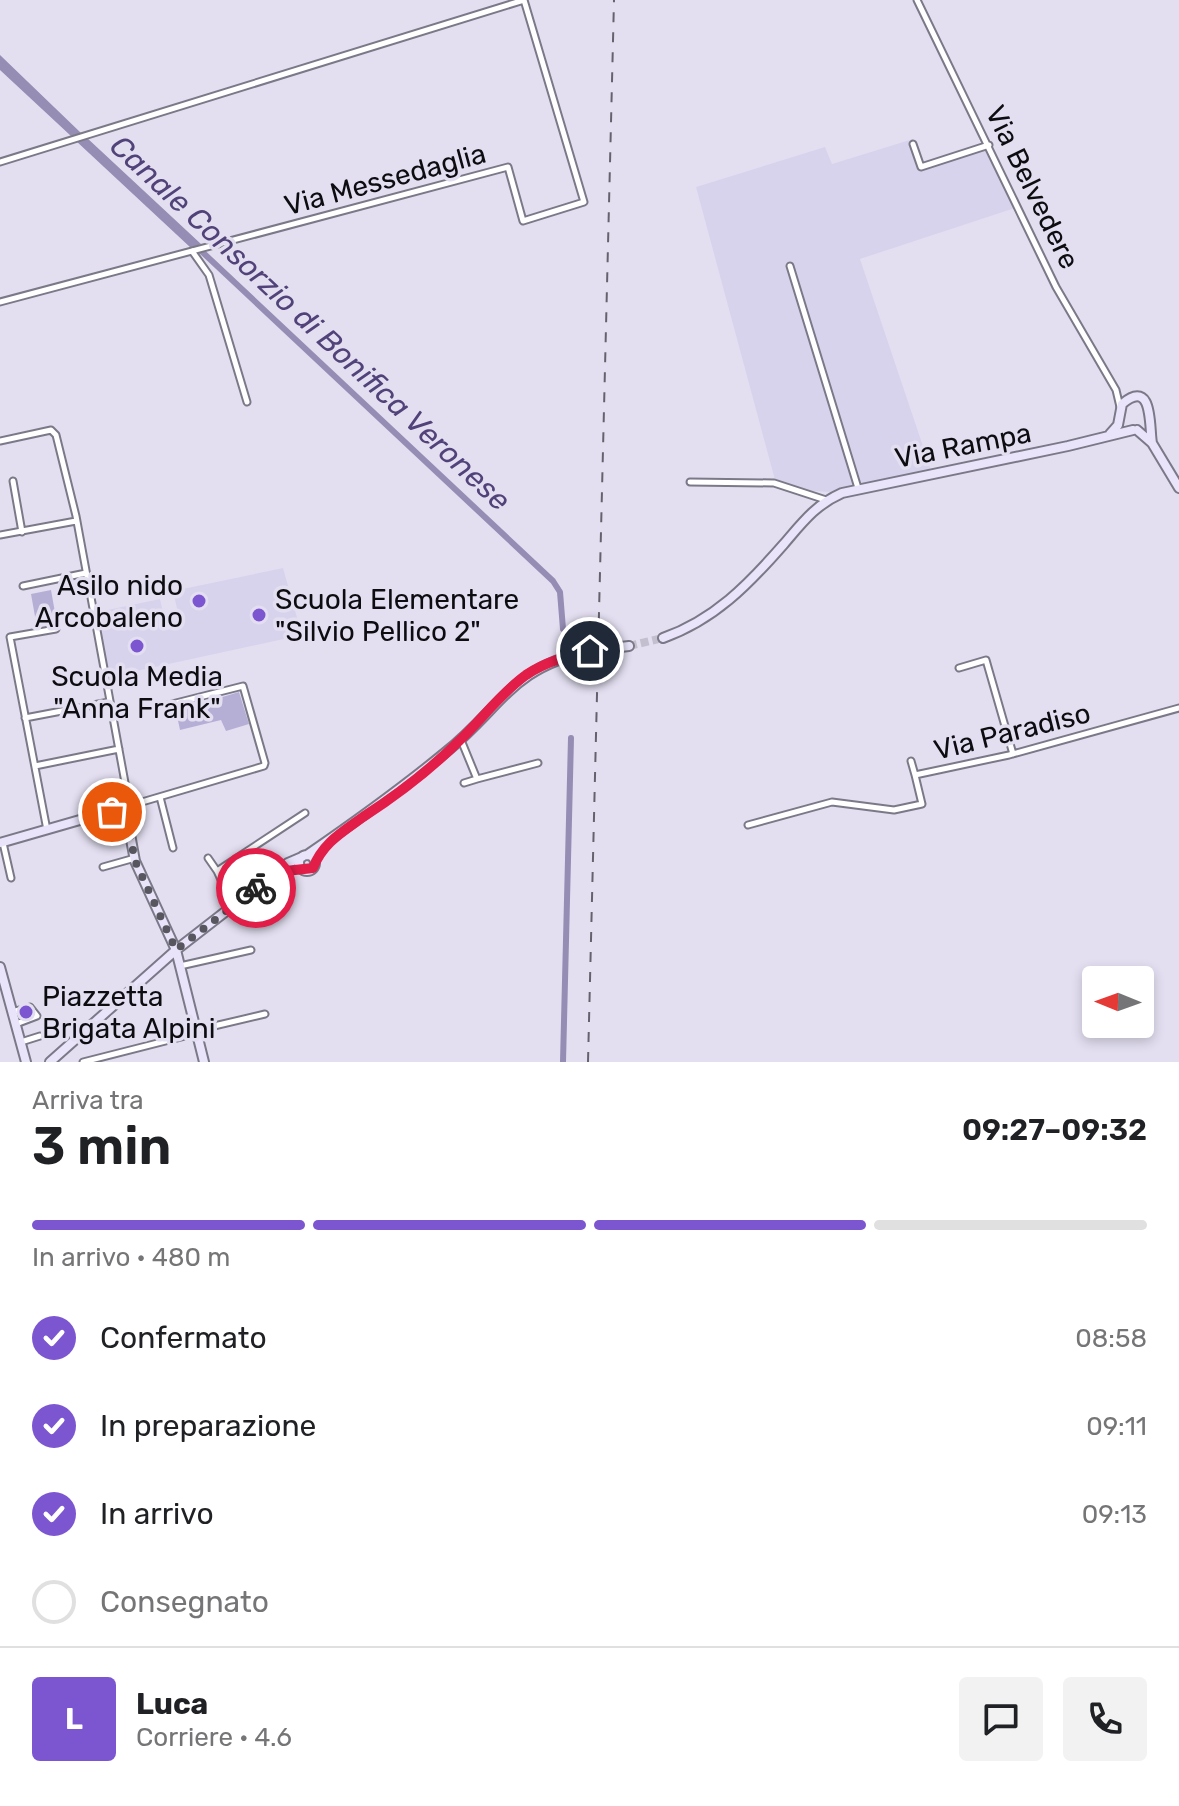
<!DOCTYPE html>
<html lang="it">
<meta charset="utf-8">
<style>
:root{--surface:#fff;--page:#f2f2f2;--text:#202124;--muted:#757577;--line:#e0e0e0;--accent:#7c56d0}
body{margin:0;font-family:Rubik,sans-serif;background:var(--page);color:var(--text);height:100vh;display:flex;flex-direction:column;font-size:30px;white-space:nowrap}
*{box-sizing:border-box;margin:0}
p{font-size:26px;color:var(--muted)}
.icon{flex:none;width:44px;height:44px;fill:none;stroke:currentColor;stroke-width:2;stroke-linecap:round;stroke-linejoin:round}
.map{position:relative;height:1062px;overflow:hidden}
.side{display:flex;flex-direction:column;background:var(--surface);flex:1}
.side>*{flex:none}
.needle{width:52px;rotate:271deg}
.controls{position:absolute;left:1082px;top:966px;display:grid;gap:16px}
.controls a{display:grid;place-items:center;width:72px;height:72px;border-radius:8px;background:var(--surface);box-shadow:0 4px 12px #0003;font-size:40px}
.pin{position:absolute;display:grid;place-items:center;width:68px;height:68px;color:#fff;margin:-34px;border:4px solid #fff;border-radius:50%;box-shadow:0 2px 8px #0007}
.courier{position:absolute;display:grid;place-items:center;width:80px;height:80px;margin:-40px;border:6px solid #e11d48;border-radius:50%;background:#fff;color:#222;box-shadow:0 2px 10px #0007}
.summary em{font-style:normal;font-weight:600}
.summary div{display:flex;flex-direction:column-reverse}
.summary{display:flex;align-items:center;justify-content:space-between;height:136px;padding:0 32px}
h1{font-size:52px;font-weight:600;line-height:60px}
.bar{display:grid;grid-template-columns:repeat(4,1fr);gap:12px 8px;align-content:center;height:96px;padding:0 32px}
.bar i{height:10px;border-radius:6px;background:var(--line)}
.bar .selected{background:var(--accent)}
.bar p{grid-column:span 4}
.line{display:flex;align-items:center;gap:20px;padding:0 32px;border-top:2px solid var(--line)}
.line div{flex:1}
.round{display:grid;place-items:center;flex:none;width:84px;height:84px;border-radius:8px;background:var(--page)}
ol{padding:0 32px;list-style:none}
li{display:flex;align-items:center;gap:24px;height:88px}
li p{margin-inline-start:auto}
li .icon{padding:8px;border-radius:50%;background:var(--accent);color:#fff;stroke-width:4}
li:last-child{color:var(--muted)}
li i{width:44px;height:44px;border:4px solid var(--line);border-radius:50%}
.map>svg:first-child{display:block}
.built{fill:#d8d3ec}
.green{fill:#b6afd5}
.water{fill:#958db4}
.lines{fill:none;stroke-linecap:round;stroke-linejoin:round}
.canal{stroke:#958db4;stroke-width:6}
.secondary-tunnel{stroke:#c3bfcf;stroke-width:8;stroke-dasharray:8 4;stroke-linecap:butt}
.street-casing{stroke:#7b7988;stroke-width:9}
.secondary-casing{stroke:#7b7988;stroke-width:12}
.street{stroke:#fff;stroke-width:5}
.secondary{stroke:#e9e4fa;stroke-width:8}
.rail{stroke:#65626d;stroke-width:2;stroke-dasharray:10 10;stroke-linecap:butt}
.done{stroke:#58565f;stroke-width:8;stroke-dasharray:0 14.4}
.route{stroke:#e11d48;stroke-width:10}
.poi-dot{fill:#7c56d0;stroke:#e3dff1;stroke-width:3}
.labels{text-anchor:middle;stroke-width:7;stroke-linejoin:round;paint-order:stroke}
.street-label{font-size:28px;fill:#0d0c11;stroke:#e3dff1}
.poi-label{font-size:28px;fill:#0d0c11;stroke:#e3dff1;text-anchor:start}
.water-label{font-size:30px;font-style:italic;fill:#514379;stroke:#e3dff1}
</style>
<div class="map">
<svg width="1179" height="1062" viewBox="0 0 1179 1062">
<rect width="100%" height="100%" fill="#e3dff1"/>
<!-- built -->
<path class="built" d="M913,139l9,24 65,-20 28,65 -155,51 71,211 -102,22 -17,-1 -37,-11 -79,-293 129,-40 7,17z
M283,568l19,67 -193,42 -11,-65 62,-13 7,31 14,-4 -8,-35z"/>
<!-- green -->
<path class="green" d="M51,590l5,28 -20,4 -5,-28z
M239,692l10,32 -23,7 -5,-11 -41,10 -4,-19z"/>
<!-- water -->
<path class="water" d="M0,55l81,78 -10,3 -71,-66z
M86,137l115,107 -10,4 -116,-108z"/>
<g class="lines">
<!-- canal -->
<path class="canal" d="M198,248l355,333 7,11 3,37
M563,1062l8,-324"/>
<!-- secondary-tunnel -->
<path class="secondary-tunnel" d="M629,646l34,-8
M590,651l22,-3"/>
<defs>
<path id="street" d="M917,0l139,287 60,103 4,17
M913,144l8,23 68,-22
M0,162l524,-162 60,202 -61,19 -15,-54 -508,135
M192,251l17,24 38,127
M790,266l68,222
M0,441l51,-11 5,5 20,81 50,272 -1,19 139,-41 1,-3 -22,-77 -75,19
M13,481l9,51
M690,482l84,1 52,17
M0,535l76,-14
M23,586l63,-13
M959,668l27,-8 27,94
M25,718l84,-16
M461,740l16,39 61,-16
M911,761l4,14
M35,766l84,-17
M464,783l13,-4
M160,797l13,51
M748,825l84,-23 62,8 28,-6 -7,-29 94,-20 170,-47
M47,830l-37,-193 46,-8
M3,843l8,35
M208,858l9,13
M103,867l32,-9
M233,906l-16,-35 88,-58
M180,966l71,-16
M12,1012l18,-5 7,9 -21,8
M197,1030l68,-16
M21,1042l19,-6
M83,1062l114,-29"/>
<path id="secondary" d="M1137,430l15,13 27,45
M1110,434l8,-9 4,-21c32,-27 27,24 30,39
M663,638c51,-18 85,-53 120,-93 19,-22 32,-40 59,-52l226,-47 65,-16
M612,648l17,-2
M0,843l125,-36 10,54 41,89 28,112
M307,855c48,-33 94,-66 139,-103 56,-45 65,-85 144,-101
M299 863a8 8 0 1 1 16 0a8 8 0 1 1-16 0Z
M0,967l26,95
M50,1062l126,-112 112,-87 14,-6"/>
</defs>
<!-- street casing -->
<use href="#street" class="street-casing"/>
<!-- secondary casing -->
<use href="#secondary" class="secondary-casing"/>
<!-- street -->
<use href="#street" class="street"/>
<!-- secondary -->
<use href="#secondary" class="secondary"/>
<!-- rail -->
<path class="rail" d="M588,1062l26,-1062"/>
</g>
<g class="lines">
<!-- done -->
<path class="done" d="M112,812l13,-5 10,54 41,89 80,-62"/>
<!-- route -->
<path class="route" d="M256,888l21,-16 36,-4c10,-25 28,-35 50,-51 34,-22 68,-48 97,-77 22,-21 41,-47 66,-65 19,-13 41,-19 64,-24"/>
</g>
<!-- markers -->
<g class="poi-dot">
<circle cx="199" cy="601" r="8"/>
<circle cx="259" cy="615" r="8"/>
<circle cx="137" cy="646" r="8"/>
<circle cx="26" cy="1012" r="8"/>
</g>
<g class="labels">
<!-- street labels -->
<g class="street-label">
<text transform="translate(385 179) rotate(-15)" y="10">Via Messedaglia</text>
<text transform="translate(1033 187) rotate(64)" y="10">Via Belvedere</text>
<text transform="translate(963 445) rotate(-11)" y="10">Via Rampa</text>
<text transform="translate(1012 731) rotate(-14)" y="10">Via Paradiso</text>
</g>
<!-- poi labels -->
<g class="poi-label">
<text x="183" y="595" text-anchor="end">Asilo nido<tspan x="183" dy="32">Arcobaleno</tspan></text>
<text x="275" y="609">Scuola Elementare<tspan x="275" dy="32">"Silvio Pellico 2"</tspan></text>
<text x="137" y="686" text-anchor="middle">Scuola Media<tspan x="137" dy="32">"Anna Frank"</tspan></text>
<text x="42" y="1006">Piazzetta<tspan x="42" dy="32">Brigata Alpini</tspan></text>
</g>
<!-- water labels -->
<g class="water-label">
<text transform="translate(310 323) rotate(43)" y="10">Canale Consorzio di Bonifica Veronese</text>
</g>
</g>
</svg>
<div class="controls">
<a><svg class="needle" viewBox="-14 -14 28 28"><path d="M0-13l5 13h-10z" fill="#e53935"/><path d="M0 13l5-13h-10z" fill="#757577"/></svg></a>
</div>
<div class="pin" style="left:112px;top:812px;background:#ea580c"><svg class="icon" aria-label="bag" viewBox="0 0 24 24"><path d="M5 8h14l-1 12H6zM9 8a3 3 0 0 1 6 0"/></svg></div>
<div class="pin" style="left:590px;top:651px;background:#1f2937"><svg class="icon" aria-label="home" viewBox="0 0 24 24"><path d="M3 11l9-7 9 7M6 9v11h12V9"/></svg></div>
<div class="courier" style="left:256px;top:888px"><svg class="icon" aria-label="bike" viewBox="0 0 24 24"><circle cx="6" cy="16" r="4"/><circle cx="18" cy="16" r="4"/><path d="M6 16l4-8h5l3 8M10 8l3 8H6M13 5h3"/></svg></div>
</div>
<section class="side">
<div class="summary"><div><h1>3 min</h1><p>Arriva tra</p></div><em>09:27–09:32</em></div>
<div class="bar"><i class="selected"></i><i class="selected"></i><i class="selected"></i><i></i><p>In arrivo · 480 m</p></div>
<ol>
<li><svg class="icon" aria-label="check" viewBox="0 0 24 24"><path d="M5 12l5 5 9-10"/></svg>Confermato<p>08:58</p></li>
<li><svg class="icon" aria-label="check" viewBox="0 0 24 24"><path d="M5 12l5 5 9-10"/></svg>In preparazione<p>09:11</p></li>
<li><svg class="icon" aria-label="check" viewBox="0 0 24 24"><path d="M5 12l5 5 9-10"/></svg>In arrivo<p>09:13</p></li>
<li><i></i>Consegnato</li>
</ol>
<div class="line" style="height:144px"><b class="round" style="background:var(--accent);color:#fff">L</b><div><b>Luca</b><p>Corriere · 4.6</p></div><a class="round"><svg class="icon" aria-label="chat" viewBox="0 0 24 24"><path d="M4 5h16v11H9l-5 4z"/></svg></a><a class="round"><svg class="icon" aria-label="phone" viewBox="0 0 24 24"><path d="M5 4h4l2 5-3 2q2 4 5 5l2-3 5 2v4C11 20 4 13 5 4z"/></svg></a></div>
</section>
